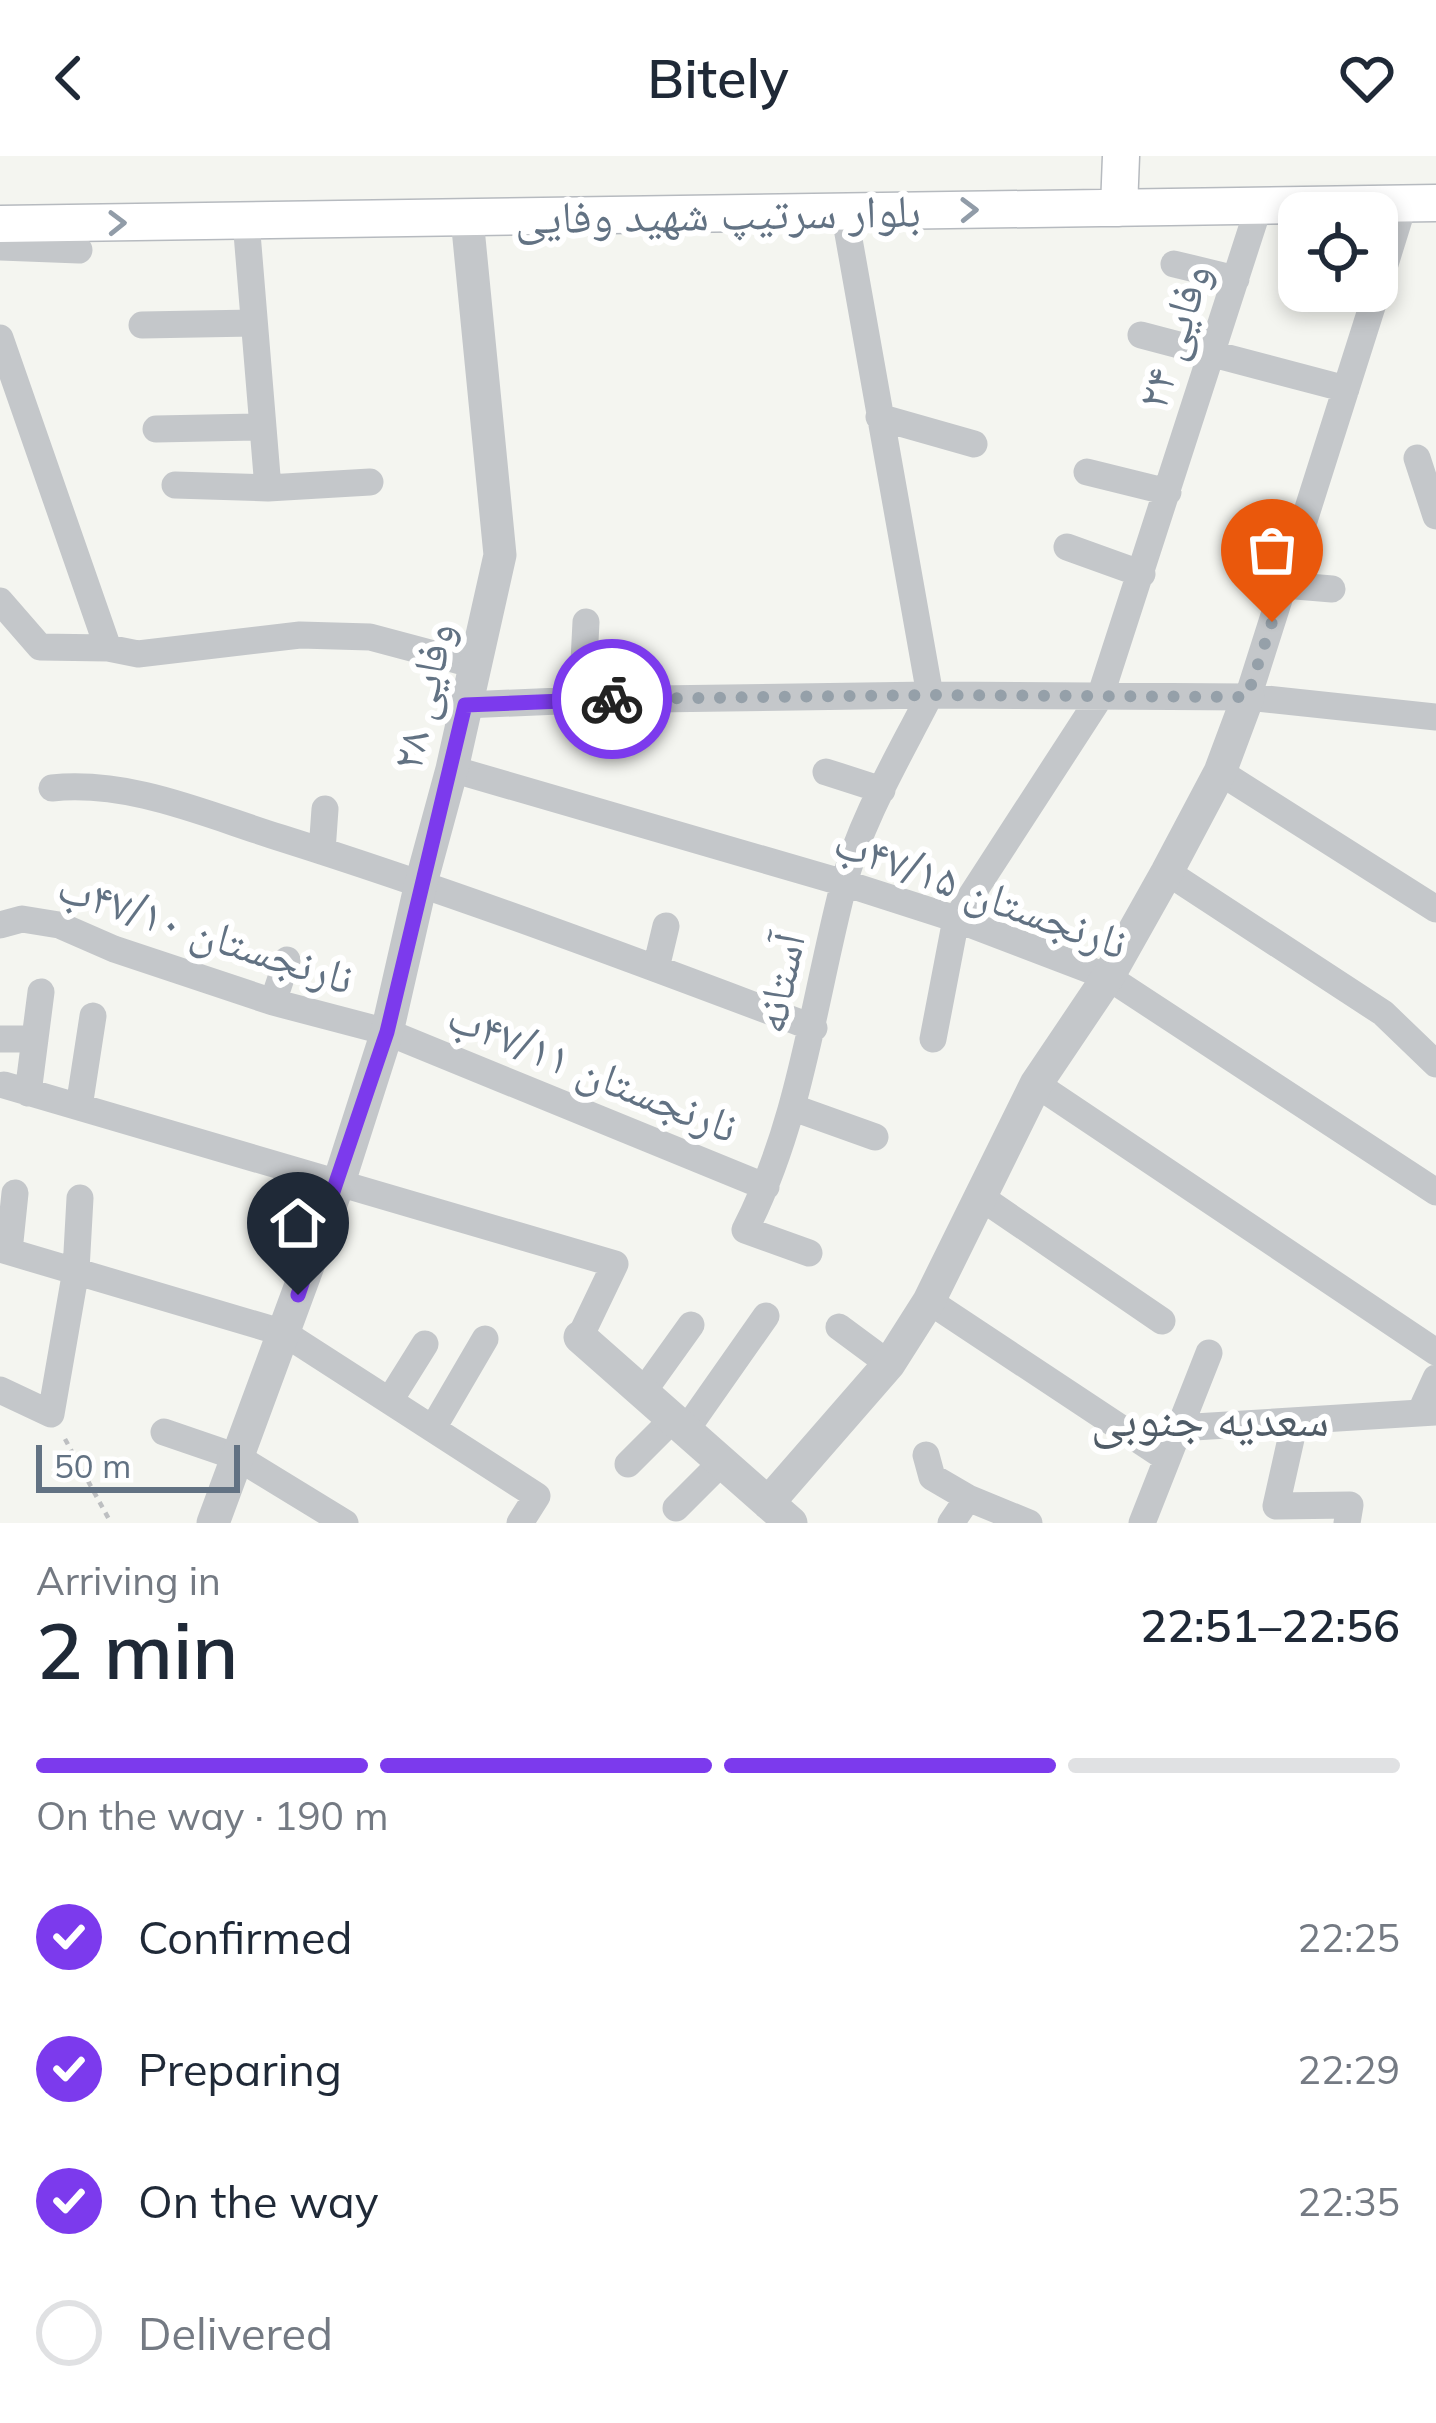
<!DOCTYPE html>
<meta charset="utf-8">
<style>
:root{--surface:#fff;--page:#f2f2f3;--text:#1f2937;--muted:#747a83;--line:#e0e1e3;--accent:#7c3aed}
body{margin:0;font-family:Mulish,"Noto Naskh Arabic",sans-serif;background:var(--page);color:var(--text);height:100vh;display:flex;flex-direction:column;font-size:45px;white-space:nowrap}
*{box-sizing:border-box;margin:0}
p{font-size:39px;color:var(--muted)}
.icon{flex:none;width:66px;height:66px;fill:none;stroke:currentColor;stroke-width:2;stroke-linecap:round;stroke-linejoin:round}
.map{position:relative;height:1367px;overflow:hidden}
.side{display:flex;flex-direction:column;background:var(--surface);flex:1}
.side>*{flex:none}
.controls{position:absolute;left:1278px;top:36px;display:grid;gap:24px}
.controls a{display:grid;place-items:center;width:120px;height:120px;border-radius:24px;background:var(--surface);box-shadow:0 6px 18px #0003;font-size:60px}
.scale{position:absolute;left:36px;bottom:30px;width:204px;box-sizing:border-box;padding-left:12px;border:6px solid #627283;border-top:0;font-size:33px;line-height:42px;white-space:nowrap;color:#627283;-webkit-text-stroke:9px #fff;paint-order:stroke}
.pin{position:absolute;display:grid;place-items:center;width:102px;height:102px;color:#fff;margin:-123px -51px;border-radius:50% 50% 50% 0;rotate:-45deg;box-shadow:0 0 12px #0007}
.pin .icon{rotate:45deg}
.courier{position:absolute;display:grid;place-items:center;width:120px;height:120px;margin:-60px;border:9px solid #7c3aed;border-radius:50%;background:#fff;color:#222;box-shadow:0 3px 15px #0007}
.overview em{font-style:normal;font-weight:600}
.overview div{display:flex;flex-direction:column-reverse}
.overview{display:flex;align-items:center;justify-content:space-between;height:204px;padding:0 36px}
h1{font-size:78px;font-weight:600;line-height:90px}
.bar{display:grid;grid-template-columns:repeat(4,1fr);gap:18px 12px;align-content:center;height:144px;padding:0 36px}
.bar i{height:15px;border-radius:9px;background:var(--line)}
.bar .selected{background:var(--accent)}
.bar p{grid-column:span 4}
ol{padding:0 36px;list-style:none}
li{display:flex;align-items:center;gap:36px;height:132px}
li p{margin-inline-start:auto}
li .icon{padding:12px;border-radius:50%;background:var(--accent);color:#fff;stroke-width:4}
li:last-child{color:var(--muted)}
li i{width:66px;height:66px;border:6px solid var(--line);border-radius:50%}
header{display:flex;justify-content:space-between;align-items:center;height:156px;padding:0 36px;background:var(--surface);font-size:54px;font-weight:600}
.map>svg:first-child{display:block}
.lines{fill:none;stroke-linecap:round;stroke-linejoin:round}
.secondary-casing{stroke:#b6babf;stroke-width:39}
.path{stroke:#bdbfc1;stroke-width:4.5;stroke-dasharray:6 6;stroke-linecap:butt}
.minor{stroke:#c4c7ca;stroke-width:27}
.tertiary{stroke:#c4c7ca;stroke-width:33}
.secondary{stroke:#fff;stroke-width:36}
.oneway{stroke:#919ca8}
.done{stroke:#95a0a9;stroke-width:12;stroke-dasharray:0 21.6}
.route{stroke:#7c3aed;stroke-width:15}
.labels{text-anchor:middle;stroke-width:12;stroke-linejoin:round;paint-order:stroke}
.street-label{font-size:45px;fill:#627283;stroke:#fff}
.neighbourhood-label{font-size:48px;fill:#505c67;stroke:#fff}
</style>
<header><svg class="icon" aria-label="back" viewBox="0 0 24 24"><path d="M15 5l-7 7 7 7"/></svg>Bitely<svg class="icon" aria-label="heart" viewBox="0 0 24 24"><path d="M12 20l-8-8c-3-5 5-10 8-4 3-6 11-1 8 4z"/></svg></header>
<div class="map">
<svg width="1436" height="1367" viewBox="0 0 1436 1367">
<rect width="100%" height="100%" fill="#f4f5f0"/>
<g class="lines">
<defs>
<path id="secondary" d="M1119,52l2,-52
M0,68l1436,-21"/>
</defs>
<!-- secondary casing -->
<use href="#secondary" class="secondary-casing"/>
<!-- path -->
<path class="path" d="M65,1283l46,84"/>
<!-- minor -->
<path class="minor" d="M844,55l86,484
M246,65l22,267
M0,91l79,3
M1174,108l62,15
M1377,134l27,-87
M142,169l112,-2
M1141,179l205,54
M0,182l108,310
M879,261l95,27
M156,273l106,-2
M1417,302l19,58
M1087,316l81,20
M175,329l93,3 102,-6
M1067,391l75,27
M1284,429l48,4
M0,445l40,46 68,1 30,6 162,-19 70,2 105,28
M1248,541l129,-406
M582,544l4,-78
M465,549l117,-5 348,-5 318,2 188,20
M452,613l392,114 112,36 152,58 328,215
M826,616l56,18
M1220,616l216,137
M52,632c79,-8 155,27 229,50 180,57 356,123 533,190
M322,695l3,-42
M1167,716l216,141 53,51
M0,769l22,-6 37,6 55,24 159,53 114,30 379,155
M656,812l10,-42
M273,846l14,-42
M0,883h35
M933,883l23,-120 144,-222 159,-491
M1036,928l400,268
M4,929l611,179 -35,73
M28,937l13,-101
M79,951l14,-91
M794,952l81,29
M979,1040l183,125
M0,1093l284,84 253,163 -17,27
M9,1095l6,-58
M809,1097l-64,-23c55,-108 68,-226 98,-343 17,-66 56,-131 87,-192
M929,1145l237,157
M839,1171l50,37
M0,1234l51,24 25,-144 4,-72
M643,1236l48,-67
M390,1244l35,-56
M1420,1257l16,-35
M1295,1265l-19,85 74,-1 -3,18
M433,1272l52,-89
M1178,1272l258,-16
M686,1274l80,-114
M164,1276l73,25 108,66
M926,1299l6,22 36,21 61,25
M628,1308l45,-45
M676,1352l46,-46
M951,1367l17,-25
M1142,1367l67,-170"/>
<!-- tertiary -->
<path class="tertiary" d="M580,1181l211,186
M768,1347l121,-139 40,-63 107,-217 72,-107 59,-105 53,-100 28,-75
M213,1367l126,-341 48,-150 34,-149 31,-114 48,-214 -33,-337"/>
<!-- secondary -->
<use href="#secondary" class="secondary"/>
</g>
<!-- one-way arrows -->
<defs><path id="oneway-chevron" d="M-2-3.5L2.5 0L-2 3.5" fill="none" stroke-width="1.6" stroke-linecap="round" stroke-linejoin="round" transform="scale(3)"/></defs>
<g class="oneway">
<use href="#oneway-chevron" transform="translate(969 54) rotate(-1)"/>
<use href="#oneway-chevron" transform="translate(117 67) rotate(-1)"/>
</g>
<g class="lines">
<!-- done -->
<path class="done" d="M612,543l318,-4 317,2 25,-75"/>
<!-- route -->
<path class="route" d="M298,1139l89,-263 78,-327 147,-6"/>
</g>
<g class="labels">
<!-- street labels -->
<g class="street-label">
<text transform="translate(718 58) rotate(-1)" y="16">بلوار سرتیپ شهید وفایی</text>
<text transform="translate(1173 180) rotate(-72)" y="16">وفایی ۲۴</text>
<text transform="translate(422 540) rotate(-77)" y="16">وفایی ۲۸</text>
<text transform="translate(981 736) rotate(20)" y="16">نارنجستان ۴۷/۱۵ب</text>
<text transform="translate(206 776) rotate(18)" y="16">نارنجستان ۴۷/۱۰ب</text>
<text transform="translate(779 827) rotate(-78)" y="16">آستانه</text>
<text transform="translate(593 915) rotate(22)" y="16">نارنجستان ۴۷/۱۱ب</text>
</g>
<!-- neighbourhood labels -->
<g class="neighbourhood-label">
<text x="1210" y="1280">سعدیه جنوبی</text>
</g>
</g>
</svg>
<div class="controls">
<a><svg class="icon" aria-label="locate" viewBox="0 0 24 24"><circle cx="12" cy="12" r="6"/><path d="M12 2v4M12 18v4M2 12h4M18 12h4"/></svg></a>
</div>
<div class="scale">50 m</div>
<div class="pin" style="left:1272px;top:466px;background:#ea580c"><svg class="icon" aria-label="bag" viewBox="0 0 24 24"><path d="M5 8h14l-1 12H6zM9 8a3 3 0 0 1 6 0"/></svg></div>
<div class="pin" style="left:298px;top:1139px;background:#1f2937"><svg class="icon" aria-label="home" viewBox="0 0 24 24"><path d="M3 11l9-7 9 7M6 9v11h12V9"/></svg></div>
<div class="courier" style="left:612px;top:543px"><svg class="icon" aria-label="bike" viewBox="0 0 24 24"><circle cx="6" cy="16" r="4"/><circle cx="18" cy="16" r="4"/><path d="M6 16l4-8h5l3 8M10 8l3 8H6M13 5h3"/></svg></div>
</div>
<section class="side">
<div class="overview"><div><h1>2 min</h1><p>Arriving in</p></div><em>22:51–22:56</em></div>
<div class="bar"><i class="selected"></i><i class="selected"></i><i class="selected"></i><i></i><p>On the way · 190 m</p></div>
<ol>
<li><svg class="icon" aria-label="check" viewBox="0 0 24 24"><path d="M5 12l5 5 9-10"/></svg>Confirmed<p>22:25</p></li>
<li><svg class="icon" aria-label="check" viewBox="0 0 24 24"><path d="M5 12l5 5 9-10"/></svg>Preparing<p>22:29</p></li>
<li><svg class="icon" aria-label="check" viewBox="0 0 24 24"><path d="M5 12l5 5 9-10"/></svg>On the way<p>22:35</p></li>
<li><i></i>Delivered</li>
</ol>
</section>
